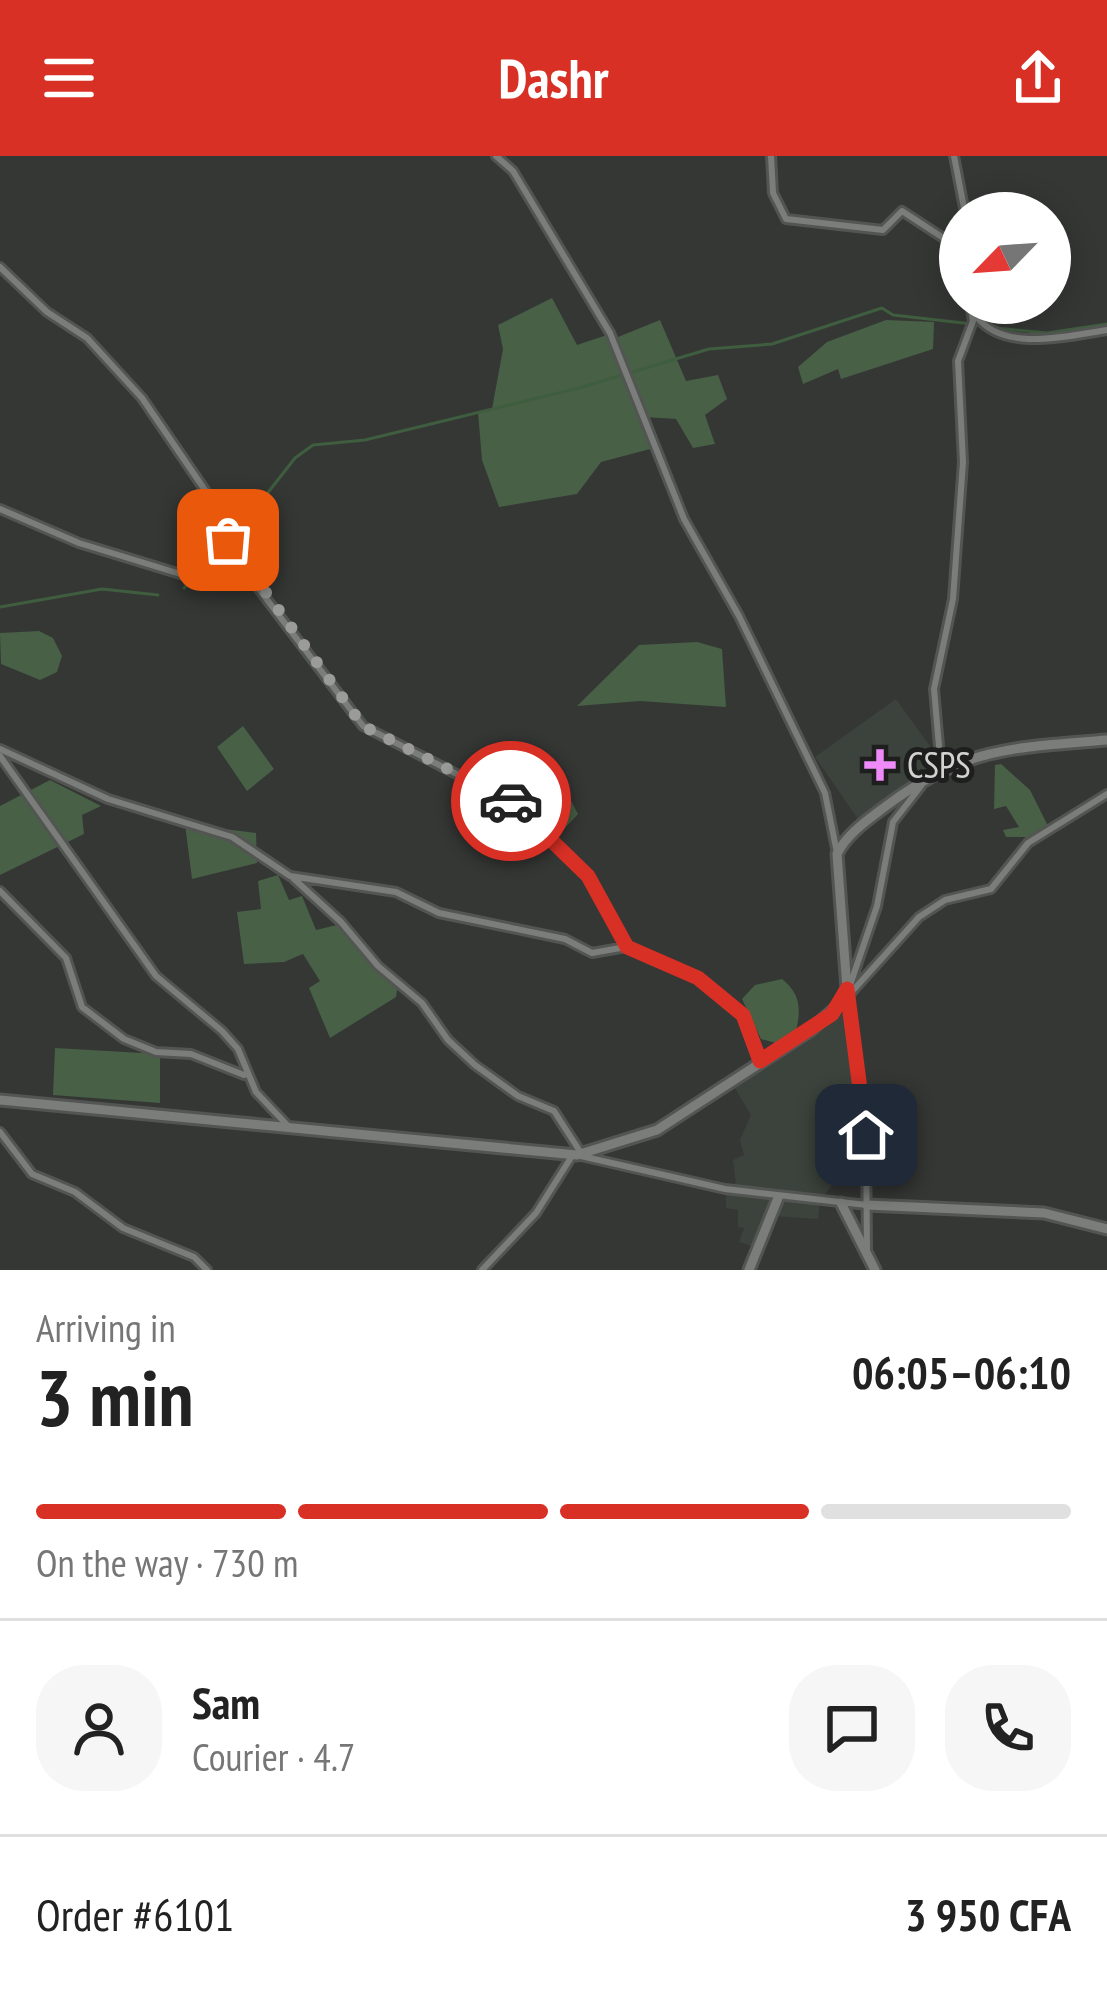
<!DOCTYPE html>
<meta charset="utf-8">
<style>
:root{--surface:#fff;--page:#f6f6f6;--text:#222;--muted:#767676;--line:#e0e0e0;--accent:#d93025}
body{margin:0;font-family:"PT Sans Narrow",sans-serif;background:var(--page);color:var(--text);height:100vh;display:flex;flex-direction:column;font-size:45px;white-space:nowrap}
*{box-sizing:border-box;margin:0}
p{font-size:39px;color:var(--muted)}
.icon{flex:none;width:66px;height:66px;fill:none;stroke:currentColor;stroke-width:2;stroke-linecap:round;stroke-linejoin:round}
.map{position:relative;height:1114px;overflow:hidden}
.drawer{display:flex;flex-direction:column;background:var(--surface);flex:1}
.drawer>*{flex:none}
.needle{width:78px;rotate:245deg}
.fabs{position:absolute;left:939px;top:36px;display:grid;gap:24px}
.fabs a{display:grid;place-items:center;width:132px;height:132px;border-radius:50%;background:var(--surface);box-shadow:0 6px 30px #0003;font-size:60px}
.pin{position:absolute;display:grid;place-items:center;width:102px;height:102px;color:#fff;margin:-51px;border-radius:24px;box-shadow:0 6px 18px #0006}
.courier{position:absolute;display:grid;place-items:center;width:120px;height:120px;margin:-60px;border:9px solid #d93025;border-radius:50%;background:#fff;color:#222;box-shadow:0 3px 15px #0007}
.overview em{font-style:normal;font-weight:700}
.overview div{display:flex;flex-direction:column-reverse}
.overview{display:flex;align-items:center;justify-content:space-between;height:204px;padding:0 36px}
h1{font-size:78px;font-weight:700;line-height:90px}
.bar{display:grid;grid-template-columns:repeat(4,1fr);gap:18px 12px;align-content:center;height:144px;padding:0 36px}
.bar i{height:15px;border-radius:9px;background:var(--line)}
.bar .selected{background:var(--accent)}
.bar p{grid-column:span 4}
.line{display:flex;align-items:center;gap:30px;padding:0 36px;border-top:3px solid var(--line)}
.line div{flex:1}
.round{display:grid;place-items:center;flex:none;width:126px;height:126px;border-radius:48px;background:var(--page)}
header{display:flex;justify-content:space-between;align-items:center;height:156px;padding:0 36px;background:var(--accent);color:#fff;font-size:54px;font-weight:700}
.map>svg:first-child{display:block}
.built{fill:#3c433c}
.green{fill:#476046}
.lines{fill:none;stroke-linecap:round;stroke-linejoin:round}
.stream{stroke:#3f5d3f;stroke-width:3}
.street-casing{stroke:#535553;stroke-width:12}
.secondary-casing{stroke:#535553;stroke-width:15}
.street{stroke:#7a7d7a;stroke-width:6}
.secondary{stroke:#7a7d7a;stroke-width:9}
.done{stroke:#9b9c9a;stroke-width:12;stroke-dasharray:0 21.6}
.route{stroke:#d93025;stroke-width:15}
.poi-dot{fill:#ee8bf8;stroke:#1d1e1d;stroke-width:4.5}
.labels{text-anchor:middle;stroke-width:10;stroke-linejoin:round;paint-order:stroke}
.poi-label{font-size:36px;fill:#d2d3d1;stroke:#1d1e1d;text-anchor:start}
</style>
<header><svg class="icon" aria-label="menu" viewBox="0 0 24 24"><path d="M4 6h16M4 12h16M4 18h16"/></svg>Dashr<svg class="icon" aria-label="share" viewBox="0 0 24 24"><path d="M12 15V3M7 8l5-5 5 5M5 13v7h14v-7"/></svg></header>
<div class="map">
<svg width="1107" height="1114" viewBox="0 0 1107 1114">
<rect width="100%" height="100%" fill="#353735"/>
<!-- built -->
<path class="built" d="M896,543l44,61 -82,59 -43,-62z
M829,853l21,7 17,155 -36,15 -11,15 -2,18 -46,-3 -13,32 -20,-6 5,-14 -6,-1v-17l-12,-2v-21l10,-4 -3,-23 11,-5 -4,-15 11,-25 -21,-35z"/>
<!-- green -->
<path class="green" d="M552,142l25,47 33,-11 3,5 47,-19 26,61 32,-6 9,24 -22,16 10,29 -22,4 -17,-29 -31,-2 9,31 -53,14 -24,32 -78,13 -17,-47 -4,-48 14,-3 11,-60 -5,-24z
M886,164l48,2 -1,27 -92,30 -3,-10 -35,15 -5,-17 29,-25z
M39,475l14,7 9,18 -5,16 -17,8 -39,-16 -1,-31z
M697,486l25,7 4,58 -86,-6 -63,5 62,-61z
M243,570l31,43 -27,22 -30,-44z
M1001,608l29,26 19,38 -21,15 -3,-6h-19l-3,-7 16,-3 -13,-21 -12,3 1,-44z
M557,618l21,40 -25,27 -28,-42 6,-20z
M50,624l51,26 -19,9 2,19 -84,41v-69z
M185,668l71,9 1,30 -65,16z
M278,719l11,25 13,-4 14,34 25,-6 47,56 10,3 -2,14 -66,41 -21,-50 11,-7 -17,-27 -19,8 -40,2 -7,-52 24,-3 -3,-28z
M782,823c19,15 19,31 14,52l-20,12 -15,-4 -19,-40 13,-14z
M55,892l105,6v49l-107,-8z"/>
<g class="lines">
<!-- stream -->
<path class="stream" d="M996,172l51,5 60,-9
M184,432l54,-57 57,-73 18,-13 52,-5 214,-52 130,-39 63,-5 110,-36 11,7 88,10
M0,451l102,-18 56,6"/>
<defs>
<path id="street" d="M496,0l17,15 97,162 74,186 55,97 86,177 12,60
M771,0l2,37 13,26 97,11 19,-19 46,30 12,26
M954,0l11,57
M0,111l47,45 40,26 55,60 67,98 34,72 120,158 154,79 71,71 39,71 71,31 45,37 18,46
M976,160c28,37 92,20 131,14
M0,353l79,34 108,33 56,-8
M0,593l108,50 124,38 58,39 106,16 43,21 126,26 27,14 34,-6
M0,600l156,220 66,55 16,18 18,43 33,35
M941,613l-7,-80 19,-90 10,-137 -5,-101 15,-40 -3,-18
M293,722l48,44 37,44 44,37 26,37 27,25 43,31 36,15 27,42
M0,735l66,67 16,49 42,32 32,13 35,2 53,21
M850,829l27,-79 16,-84 28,-36
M848,839l18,140 1,116
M848,840l71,-79 26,-17 46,-11 37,-46 79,-49
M0,976l32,42 43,18 48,36 71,29 13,13
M581,1000l144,33 142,16
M482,1114l54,-57 36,-57"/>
<path id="secondary" d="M0,944l577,55 80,-25 154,-100 28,-25 8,-16 -10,-135c9,-19 29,-33 45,-45 81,-62 128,-61 225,-69
M841,1047l34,67
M867,1049l177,8 63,16
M749,1114l29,-72"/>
</defs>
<!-- street casing -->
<use href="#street" class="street-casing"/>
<!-- secondary casing -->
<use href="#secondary" class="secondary-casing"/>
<!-- street -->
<use href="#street" class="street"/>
<!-- secondary -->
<use href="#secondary" class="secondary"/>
</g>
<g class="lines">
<!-- done -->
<path class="done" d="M228,384l135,186 148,75"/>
<!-- route -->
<path class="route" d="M511,645l77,75 39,71 71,31 45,37 17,46 72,-47 15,-25 19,146"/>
</g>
<!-- markers -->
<path class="poi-dot" d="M874 591h12v12h12v12h-12v12h-12v-12h-12v-12h12z"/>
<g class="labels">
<!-- poi labels -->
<g class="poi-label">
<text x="907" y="622">CSPS</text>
</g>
</g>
</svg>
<div class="fabs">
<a><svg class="needle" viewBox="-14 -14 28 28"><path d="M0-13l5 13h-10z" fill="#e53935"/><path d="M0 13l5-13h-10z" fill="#767676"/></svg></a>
</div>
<div class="pin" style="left:228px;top:384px;background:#ea580c"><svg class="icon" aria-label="bag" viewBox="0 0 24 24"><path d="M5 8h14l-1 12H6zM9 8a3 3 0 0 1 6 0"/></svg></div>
<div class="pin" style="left:866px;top:979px;background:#1f2937"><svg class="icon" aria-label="home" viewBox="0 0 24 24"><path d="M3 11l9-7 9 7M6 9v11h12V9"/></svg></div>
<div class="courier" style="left:511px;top:645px"><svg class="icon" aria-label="car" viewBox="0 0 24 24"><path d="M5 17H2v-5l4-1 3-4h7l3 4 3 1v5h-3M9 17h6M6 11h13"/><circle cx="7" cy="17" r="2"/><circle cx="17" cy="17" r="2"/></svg></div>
</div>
<section class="drawer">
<div class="overview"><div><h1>3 min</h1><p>Arriving in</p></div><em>06:05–06:10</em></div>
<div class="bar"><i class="selected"></i><i class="selected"></i><i class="selected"></i><i></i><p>On the way · 730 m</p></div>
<div class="line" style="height:216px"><a class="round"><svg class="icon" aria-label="person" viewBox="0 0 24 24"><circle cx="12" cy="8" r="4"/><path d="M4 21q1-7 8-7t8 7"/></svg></a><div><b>Sam</b><p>Courier · 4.7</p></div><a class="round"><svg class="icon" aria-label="chat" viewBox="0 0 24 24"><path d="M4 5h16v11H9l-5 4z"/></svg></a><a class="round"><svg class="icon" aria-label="phone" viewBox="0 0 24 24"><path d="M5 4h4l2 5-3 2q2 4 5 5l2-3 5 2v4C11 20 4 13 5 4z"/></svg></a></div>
<div class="line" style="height:156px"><div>Order #6101</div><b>3 950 CFA</b></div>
</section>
